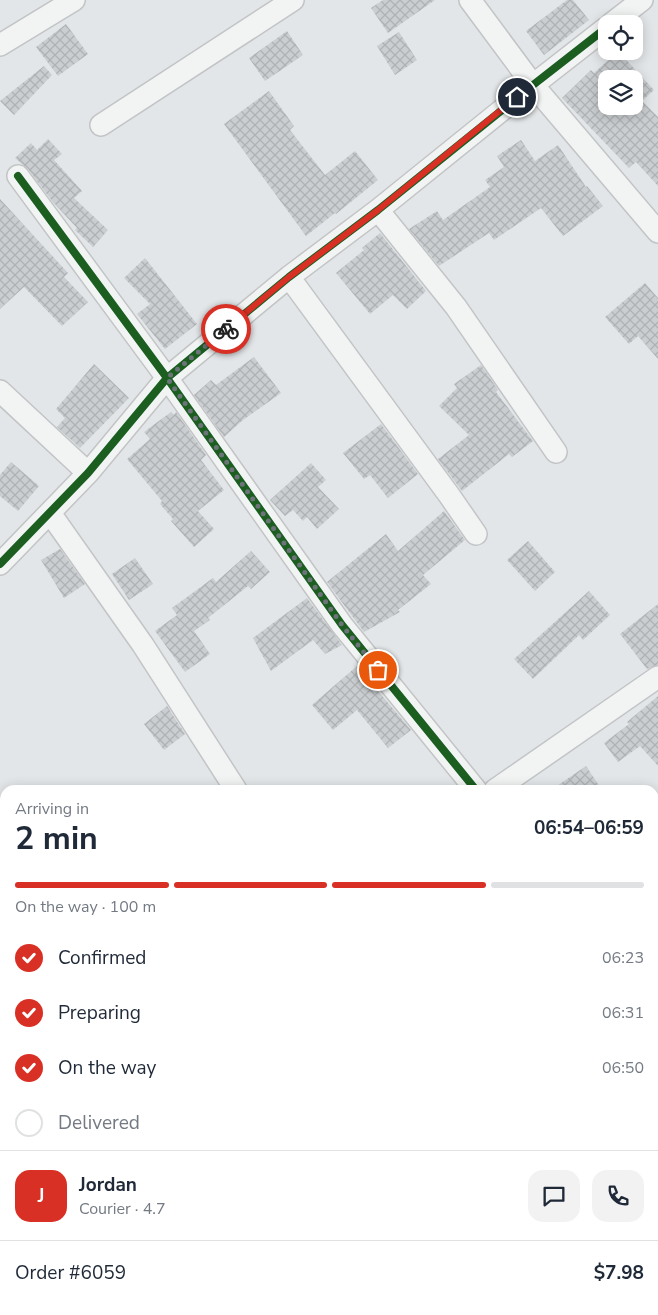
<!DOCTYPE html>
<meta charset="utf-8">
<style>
:root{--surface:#fff;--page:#f2f2f3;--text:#1f2937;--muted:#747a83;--line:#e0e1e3;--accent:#d93025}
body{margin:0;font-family:"Nunito Sans",sans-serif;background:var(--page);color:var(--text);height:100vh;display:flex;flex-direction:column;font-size:19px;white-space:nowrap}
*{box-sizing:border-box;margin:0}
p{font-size:16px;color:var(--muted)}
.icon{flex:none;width:28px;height:28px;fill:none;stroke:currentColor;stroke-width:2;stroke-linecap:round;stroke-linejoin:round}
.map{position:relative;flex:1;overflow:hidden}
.details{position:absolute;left:0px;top:785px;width:659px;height:530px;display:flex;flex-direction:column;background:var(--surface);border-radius:15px 15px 0 0;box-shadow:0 2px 12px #0003}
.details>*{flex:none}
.fabs{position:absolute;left:598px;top:15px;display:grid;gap:10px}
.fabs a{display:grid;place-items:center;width:45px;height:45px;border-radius:10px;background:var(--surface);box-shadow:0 2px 12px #0003;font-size:25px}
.pin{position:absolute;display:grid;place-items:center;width:42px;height:42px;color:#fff;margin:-21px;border:2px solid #fff;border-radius:50%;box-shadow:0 1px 5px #0007}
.courier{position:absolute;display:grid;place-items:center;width:50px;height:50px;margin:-25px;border:4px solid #d93025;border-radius:50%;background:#fff;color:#222;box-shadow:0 1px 6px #0007}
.overview em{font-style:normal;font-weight:700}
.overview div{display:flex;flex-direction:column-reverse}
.overview{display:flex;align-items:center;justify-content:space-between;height:85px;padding:0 15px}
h1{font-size:32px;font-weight:700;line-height:38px}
.bar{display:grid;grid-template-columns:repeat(4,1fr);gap:8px 5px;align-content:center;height:60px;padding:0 15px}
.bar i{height:6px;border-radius:4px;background:var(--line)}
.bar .on{background:var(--accent)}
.bar p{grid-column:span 4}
.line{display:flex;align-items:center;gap:12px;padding:0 15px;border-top:1px solid var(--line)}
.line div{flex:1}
.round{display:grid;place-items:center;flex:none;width:52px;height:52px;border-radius:15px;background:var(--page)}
ol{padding:0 15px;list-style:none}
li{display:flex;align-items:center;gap:15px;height:55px}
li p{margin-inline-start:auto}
li .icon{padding:5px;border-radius:50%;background:var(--accent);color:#fff;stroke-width:4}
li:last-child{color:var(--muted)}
li i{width:28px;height:28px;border:2px solid var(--line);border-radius:50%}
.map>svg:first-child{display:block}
.building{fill:url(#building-cross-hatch);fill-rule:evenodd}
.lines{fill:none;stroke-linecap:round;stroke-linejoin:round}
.minor-casing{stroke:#c2c4c6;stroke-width:24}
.minor{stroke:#f2f4f4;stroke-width:21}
.cycleway-casing{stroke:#f1f5f6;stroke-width:11}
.cycleway{stroke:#1b5e20;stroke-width:8}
.done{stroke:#6c747a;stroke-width:5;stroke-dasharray:0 9}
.route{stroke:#d93025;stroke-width:6}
</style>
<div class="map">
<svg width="658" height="1315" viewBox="0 0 658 1315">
<defs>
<pattern id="building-cross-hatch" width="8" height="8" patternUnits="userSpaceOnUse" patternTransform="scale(1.25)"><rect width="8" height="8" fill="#cbced0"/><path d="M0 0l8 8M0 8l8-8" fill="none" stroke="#aeb2b4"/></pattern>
</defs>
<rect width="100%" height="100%" fill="#e3e6e8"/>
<!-- building -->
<path class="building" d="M383,0h52l-47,33 -17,-25z
M567,0h6l16,20 -45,35 -18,-24z
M66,24l22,30 -30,22 -22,-29z
M287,31l16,24 -38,26 -16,-23z
M399,32l18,28 -22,15 -18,-29z
M618,51l36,39 -12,11 16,16v69l-22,-24 -7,6 -67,-70 29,-28 3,3zM606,79h28v27h-28z
M44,66l8,9 -38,40 -14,-14z
M269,91l25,35 -4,4 35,45 30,-24 23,29 -42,34 -1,-1 -29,23 -82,-112z
M48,139l14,15 -8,6 28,31 -8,7 34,32 -15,17 -18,-17 2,-2 -25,-27 -24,-32 -13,-11 16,-15 6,7z
M521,140l14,21 23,-16 28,42 1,-1 16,20 -40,30 -22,-28 -47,32 -5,-7 -50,33 -30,-37 28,-18 6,9 47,-33 -5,-7 19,-13 -7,-11z
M0,199l68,74 -4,4 24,25 -26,24 -38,-39 -24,22z
M380,233l46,58 -19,18 -14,-14 -23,19 -34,-41 28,-23 -2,-2z
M145,258l52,66 -32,25 -28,-35 13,-10 -26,-26z
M645,283l13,15v61l-20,-23 -9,8 -24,-27z
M254,357l27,36 -38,27 -19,17 -30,-42 17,-15 5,5z
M94,364l35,34 -49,50 -23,-21 8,-9 -9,-9z
M481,365l17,25 -2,2 37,49 -21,16 -3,-3 -47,37 -24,-32 31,-24 -30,-29 18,-18 -3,-4z
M171,412l3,3 2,-3 30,43 -5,5 23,30 -26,21 16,18 -20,18 -23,-26 2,-2 -13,-15 2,-3 -35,-42 23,-20 -6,-7z
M381,424l37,50 -30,24 -18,-23 -6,4 -21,-26z
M11,462l28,24 -21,25 -18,-15v-21z
M311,463l15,17 -8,7 21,22 -22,20 -10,-12 -4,4 -10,-11 -8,6 -15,-16z
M444,511l21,29 -42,35 8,9 -33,26 2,2 -36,20 -37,-50 59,-48 12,17z
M528,541l27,31 -20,19 -28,-31z
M60,549l25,35 -21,14 -23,-38z
M251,551l19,21 -19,17 -3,-3 -40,32 2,2 -16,11 16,23 -25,18 -30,-41 22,-16 -5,-7 41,-30 3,4z
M135,558l18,26 -24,16 -17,-26z
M589,591l21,24 -27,25 -4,-5 -46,44 -19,-20z
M307,598l35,47 -17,9 -12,-14 -42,31 -18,-33z
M658,604v61l-11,4 -27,-35z
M357,666l54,64 -23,18 -31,-38 -24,20 -21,-25z
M658,696v70l-18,-20 -22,16 -14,-19 25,-19 -2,-2z
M167,706l18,28 -21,16 -20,-26z
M586,766l16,24h-51z"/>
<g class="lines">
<defs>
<path id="minor" d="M470,0l63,85 125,147
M611,24l31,-24
M0,45l74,-45
M101,125l192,-125
M18,176l149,202 175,247 134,165
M378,210l78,97 100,145
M289,277l160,218 27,39
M0,391l88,82
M50,513l93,132 93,145
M0,564l88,-91 79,-95 122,-101 89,-67 155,-125 73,-57
M495,790l163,-113
M654,947l4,-5"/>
</defs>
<!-- minor casing -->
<use href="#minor" class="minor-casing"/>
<!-- minor -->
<use href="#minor" class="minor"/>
<defs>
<path id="cycleway" d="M18,176l149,202 175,247 134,165
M0,564l88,-91 79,-95 122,-101 89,-67 155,-125 73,-57"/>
</defs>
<!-- cycleway casing -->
<use href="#cycleway" class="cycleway-casing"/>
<!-- cycleway -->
<use href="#cycleway" class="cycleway"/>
</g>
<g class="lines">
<!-- done -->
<path class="done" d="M226,329l-59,49 175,247 36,45"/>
<!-- route -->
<path class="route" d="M226,329l63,-52 89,-67 139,-113"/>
</g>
</svg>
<div class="fabs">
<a><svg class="icon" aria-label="locate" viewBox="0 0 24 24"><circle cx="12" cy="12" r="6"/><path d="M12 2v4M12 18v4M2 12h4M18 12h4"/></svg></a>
<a><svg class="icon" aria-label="layers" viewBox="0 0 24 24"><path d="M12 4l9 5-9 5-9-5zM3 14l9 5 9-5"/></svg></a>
</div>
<div class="pin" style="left:378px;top:670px;background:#ea580c"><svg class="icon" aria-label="bag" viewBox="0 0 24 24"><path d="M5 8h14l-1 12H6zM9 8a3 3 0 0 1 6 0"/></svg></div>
<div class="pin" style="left:517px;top:97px;background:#1f2937"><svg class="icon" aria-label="home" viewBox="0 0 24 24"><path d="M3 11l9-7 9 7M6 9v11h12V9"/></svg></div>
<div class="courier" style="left:226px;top:329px"><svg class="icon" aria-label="bike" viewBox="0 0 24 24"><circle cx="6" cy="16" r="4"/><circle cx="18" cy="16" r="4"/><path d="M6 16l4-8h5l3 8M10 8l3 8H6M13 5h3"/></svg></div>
<section class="details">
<div class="overview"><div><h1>2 min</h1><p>Arriving in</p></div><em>06:54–06:59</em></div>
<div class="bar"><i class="on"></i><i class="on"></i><i class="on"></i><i></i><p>On the way · 100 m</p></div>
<ol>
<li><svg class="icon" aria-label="check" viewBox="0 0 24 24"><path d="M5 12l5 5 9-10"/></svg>Confirmed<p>06:23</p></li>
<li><svg class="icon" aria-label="check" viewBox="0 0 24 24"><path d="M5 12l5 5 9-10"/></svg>Preparing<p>06:31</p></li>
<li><svg class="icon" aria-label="check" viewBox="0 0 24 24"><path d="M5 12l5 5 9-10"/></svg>On the way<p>06:50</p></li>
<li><i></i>Delivered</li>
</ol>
<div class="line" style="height:90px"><b class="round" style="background:var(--accent);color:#fff">J</b><div><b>Jordan</b><p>Courier · 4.7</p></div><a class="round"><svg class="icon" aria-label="chat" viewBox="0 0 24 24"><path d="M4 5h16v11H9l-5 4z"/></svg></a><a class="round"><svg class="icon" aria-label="phone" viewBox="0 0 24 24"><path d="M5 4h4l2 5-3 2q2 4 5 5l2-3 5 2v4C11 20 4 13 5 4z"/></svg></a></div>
<div class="line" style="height:65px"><div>Order #6059</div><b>$7.98</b></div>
</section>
</div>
